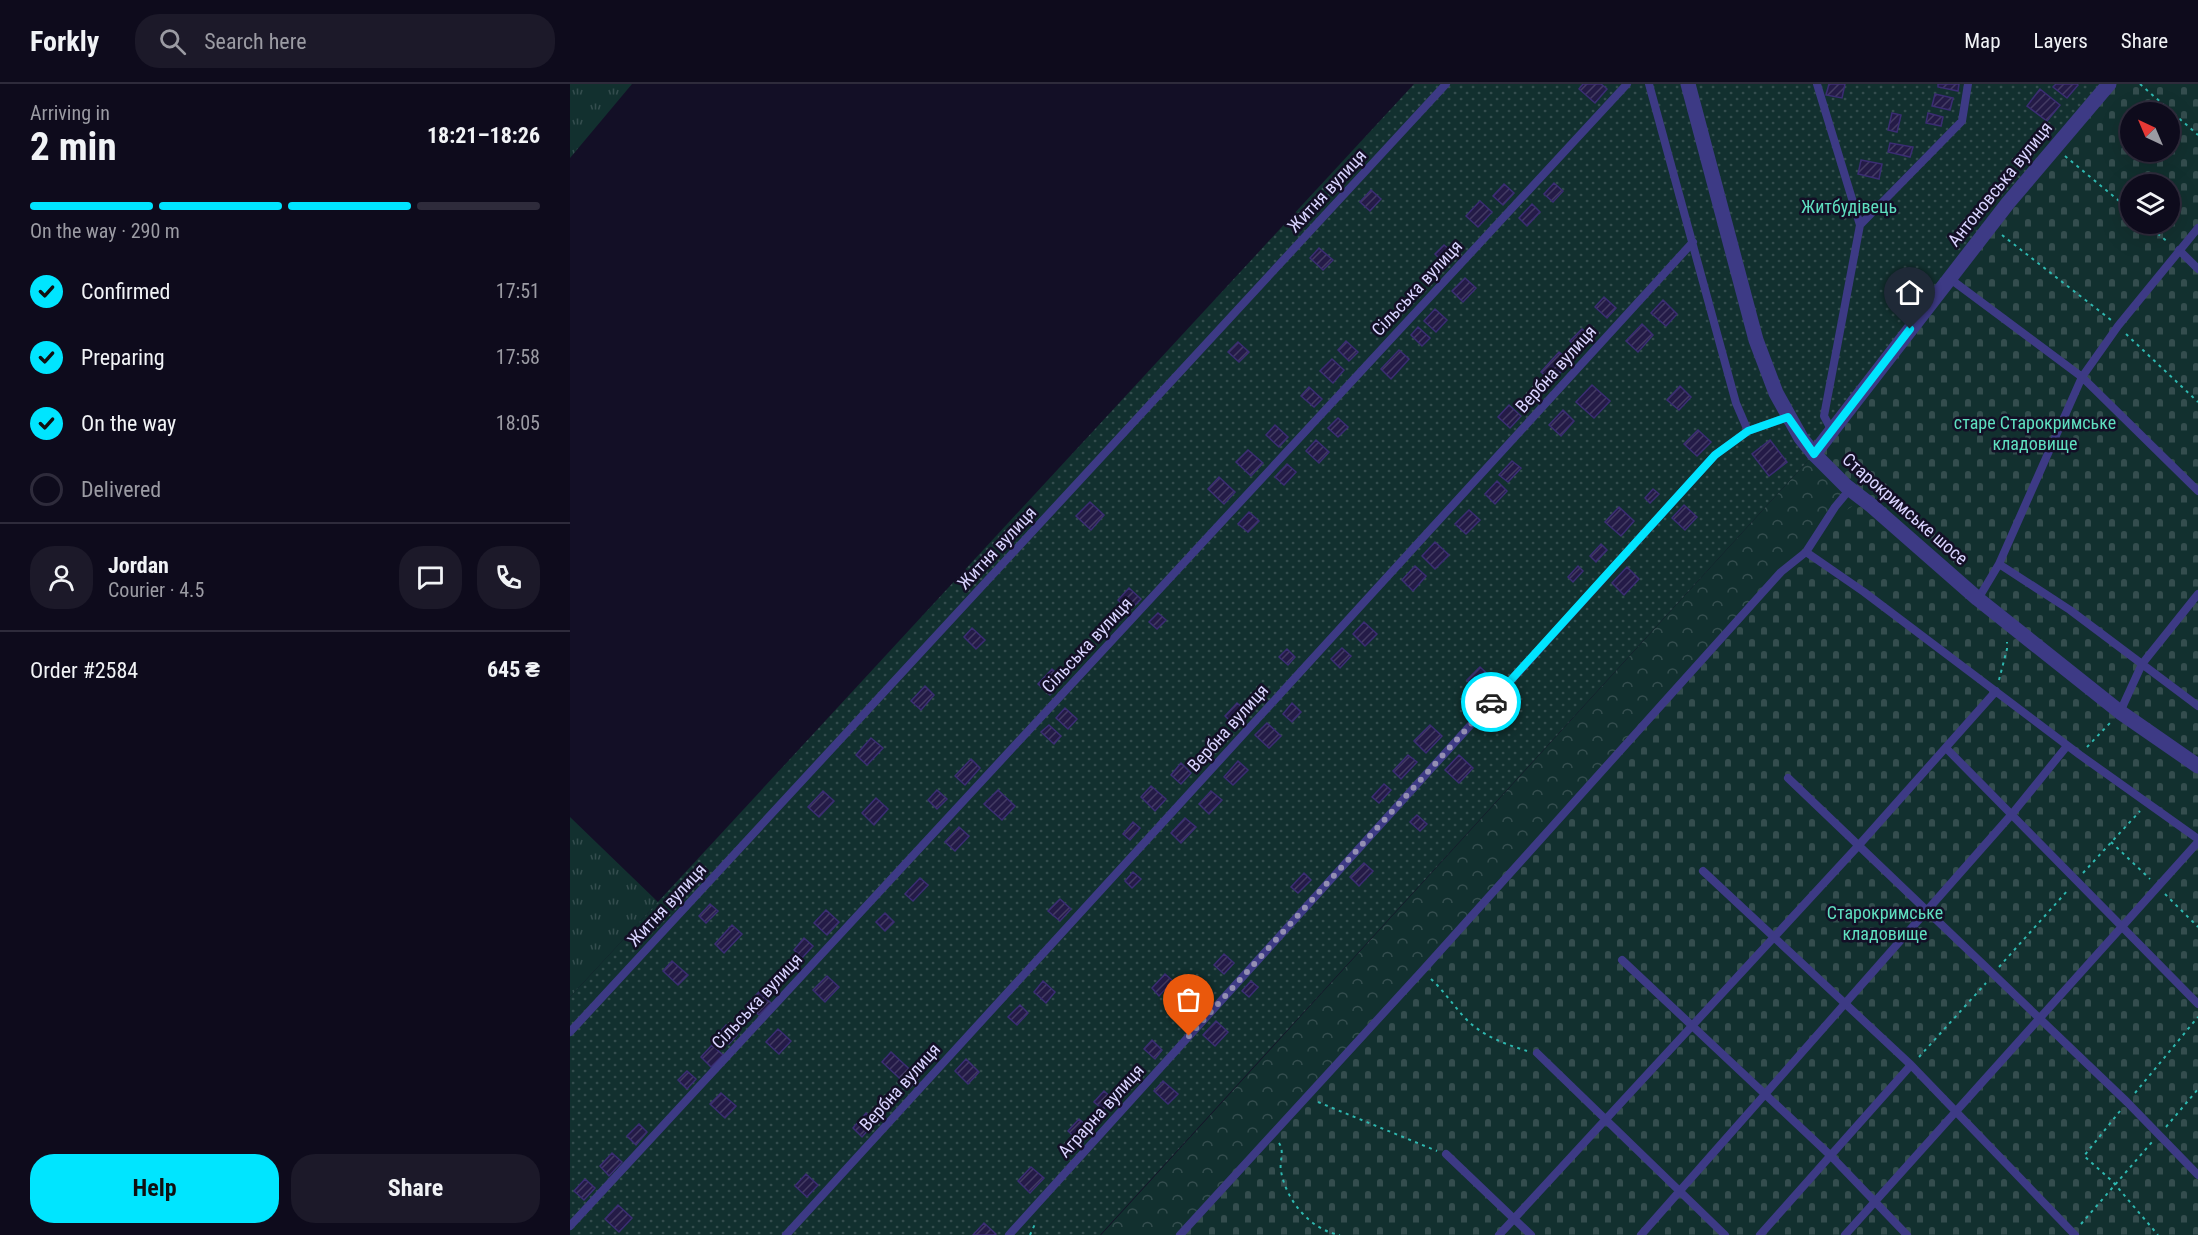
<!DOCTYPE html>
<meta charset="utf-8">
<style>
:root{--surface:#0e0b1c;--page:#1c1929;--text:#f1f3f6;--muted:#9b9ba3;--line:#2e2b3b;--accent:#00e5ff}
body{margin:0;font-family:"Roboto Condensed",sans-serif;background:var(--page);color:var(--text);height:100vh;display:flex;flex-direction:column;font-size:22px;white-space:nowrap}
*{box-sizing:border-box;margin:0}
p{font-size:20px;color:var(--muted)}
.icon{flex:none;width:33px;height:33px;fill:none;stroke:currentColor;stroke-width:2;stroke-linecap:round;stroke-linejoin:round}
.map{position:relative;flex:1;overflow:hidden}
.panel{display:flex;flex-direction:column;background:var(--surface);width:570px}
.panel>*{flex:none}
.needle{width:39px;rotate:316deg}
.controls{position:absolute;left:1550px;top:18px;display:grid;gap:12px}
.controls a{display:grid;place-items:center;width:60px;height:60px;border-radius:50%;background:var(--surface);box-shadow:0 6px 24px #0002,0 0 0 2px var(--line);font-size:30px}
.pin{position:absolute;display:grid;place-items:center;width:51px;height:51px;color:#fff;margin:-62px -26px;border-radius:50% 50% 50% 0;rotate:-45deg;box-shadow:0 0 6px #0007}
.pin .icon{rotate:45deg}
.courier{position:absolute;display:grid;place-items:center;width:60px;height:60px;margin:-30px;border:4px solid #00e5ff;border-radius:50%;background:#fff;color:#222;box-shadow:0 2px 8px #0007}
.head em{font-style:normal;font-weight:700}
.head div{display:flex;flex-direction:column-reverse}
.head{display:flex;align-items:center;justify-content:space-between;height:102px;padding:0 30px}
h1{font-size:39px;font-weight:700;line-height:45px}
.bar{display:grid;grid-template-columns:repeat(4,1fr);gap:9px 6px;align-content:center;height:72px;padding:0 30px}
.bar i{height:8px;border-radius:4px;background:var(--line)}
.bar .on{background:var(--accent)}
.bar p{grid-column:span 4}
.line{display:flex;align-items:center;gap:15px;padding:0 30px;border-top:2px solid var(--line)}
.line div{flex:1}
.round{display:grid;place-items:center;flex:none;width:63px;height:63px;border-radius:24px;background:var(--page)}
ol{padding:0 30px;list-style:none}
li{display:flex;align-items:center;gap:18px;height:66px}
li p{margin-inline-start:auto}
li .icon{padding:6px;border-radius:50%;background:var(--accent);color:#111;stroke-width:4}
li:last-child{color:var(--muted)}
li i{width:33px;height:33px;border:3px solid var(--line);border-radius:50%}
.button{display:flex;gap:12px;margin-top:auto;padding:12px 30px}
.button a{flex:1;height:69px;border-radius:24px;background:var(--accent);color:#111;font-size:24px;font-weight:700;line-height:69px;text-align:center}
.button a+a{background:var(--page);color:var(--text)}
header{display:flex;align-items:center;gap:36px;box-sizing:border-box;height:84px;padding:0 30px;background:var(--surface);border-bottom:2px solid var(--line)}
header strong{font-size:28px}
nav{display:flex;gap:33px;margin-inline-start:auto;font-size:21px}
.search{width:420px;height:54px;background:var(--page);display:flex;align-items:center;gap:15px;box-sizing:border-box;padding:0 21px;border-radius:24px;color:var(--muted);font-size:22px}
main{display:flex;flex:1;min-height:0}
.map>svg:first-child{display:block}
.grass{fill:url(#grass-tufts)}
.forest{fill:url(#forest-crowns)}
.cemetery{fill:url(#cemetery-stones);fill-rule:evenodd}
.garden{fill:url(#garden-dots)}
.building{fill:url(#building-hatch);stroke:#3b2d73;stroke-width:1.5}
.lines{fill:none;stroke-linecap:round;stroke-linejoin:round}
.path{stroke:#2fb8b0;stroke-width:2;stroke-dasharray:3 4.5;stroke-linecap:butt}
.service{stroke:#3d3a85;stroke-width:8}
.minor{stroke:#3d3a85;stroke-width:15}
.tertiary{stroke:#3d3a85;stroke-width:15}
.done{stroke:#948fb3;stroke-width:6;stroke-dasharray:0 10.8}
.route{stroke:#00e5ff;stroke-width:8}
.labels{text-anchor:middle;stroke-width:5;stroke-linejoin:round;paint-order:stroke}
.street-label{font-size:18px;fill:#d9d4ff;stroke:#130f26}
.park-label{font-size:18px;fill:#5fe0c0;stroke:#130f26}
</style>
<header>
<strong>Forkly</strong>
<div class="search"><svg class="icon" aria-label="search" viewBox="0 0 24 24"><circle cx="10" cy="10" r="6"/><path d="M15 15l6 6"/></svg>Search here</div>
<nav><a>Map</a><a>Layers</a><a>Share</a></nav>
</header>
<main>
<section class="panel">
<div class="head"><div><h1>2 min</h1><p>Arriving in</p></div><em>18:21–18:26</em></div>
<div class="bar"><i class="on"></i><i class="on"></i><i class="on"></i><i></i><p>On the way · 290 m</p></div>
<ol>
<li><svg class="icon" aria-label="check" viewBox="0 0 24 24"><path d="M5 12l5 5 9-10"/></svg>Confirmed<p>17:51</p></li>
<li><svg class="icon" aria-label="check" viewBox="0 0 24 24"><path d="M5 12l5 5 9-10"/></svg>Preparing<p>17:58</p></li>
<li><svg class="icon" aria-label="check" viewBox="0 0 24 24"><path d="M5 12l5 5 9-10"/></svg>On the way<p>18:05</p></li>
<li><i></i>Delivered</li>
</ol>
<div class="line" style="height:108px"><a class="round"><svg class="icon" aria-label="person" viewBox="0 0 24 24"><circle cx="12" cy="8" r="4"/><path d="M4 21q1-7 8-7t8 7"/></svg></a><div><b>Jordan</b><p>Courier · 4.5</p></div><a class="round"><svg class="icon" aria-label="chat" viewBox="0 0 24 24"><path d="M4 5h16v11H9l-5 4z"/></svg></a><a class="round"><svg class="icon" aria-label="phone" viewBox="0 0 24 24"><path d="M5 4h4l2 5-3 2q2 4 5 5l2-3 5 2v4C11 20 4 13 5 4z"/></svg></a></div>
<div class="line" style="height:78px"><div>Order #2584</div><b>645 ₴</b></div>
<div class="button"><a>Help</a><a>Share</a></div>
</section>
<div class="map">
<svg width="1628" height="1151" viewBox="0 0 1628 1151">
<defs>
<pattern id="grass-tufts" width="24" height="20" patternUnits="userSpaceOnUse" patternTransform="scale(1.5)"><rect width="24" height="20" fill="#12302f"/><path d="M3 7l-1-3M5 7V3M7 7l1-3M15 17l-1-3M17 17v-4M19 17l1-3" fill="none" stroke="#344d4e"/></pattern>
<pattern id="forest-crowns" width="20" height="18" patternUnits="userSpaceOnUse" patternTransform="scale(1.5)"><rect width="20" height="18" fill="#12302f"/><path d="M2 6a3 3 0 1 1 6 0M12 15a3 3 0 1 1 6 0" fill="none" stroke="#344d4e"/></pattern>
<pattern id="cemetery-stones" width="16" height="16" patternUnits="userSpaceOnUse" patternTransform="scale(1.5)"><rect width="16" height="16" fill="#12302f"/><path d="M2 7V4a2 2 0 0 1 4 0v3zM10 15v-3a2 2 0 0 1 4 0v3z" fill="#344d4e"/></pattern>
<pattern id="garden-dots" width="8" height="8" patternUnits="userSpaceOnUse" patternTransform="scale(1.5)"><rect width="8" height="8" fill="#12302f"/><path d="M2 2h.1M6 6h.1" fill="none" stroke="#344d4e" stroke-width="1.8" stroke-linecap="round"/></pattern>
<pattern id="building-hatch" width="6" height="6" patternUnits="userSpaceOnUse" patternTransform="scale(1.5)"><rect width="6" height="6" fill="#241b47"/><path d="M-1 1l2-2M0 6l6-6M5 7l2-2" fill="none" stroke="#433b63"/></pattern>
</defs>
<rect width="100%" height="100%" fill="#130f26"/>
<!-- grass -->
<path class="grass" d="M0,0h62l-62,74z
M0,733l88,85 -88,95z"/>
<!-- forest -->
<path class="forest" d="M1244,370l48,44 -56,54 -626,683h-79z"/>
<!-- cemetery -->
<path class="cemetery" d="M1539,0h89v1151h-1018l641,-706 41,-30 -48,-45zM1560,28h39v40h-39zM1560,100h39v40h-39z"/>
<!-- garden -->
<path class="garden" d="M844,0h695l-295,370 -714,781h-530v-238z"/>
<!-- building -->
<path class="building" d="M1013,0h18l6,5 -12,14 -16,-14z
M1259,0h16l-3,14 -16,-3z
M1368,0h21l-1,7 -20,-4z
M1486,0h21l1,1 -11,13 -14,-11z
M1470,5l20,16 -13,16 -20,-15z
M1365,10l18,4 -3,12 -18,-4z
M1322,29l9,2 -4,17 -9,-2z
M1358,29l15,4 -2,9 -15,-3z
M1320,59l23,4 -3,10 -22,-5z
M1291,76l21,4 -3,15 -21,-5z
M984,99l9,8 -10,11 -9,-8z
M934,100l10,9 -11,12 -10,-9z
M801,106l10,9 -11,12 -10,-9z
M910,117l12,11 -14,15 -12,-11z
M962,120l8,8 -13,14 -8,-8z
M874,161l6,5 -9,10 -6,-6z
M749,164l14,12 -10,10 -13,-12z
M895,194l11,10 -13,14 -11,-11z
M1034,213l12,11 -9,10 -12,-11z
M1093,216l14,14 -11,12 -15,-13z
M865,225l12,11 -11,12 -12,-11z
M1072,240l11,11 -15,17 -12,-11z
M848,243l12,11 -8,8 -11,-11z
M1012,245l9,8 -12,13 -9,-9z
M776,257l12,11 -9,9 -11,-11z
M668,258l11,10 -10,10 -11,-10z
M829,266l10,9 -18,20 -10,-10z
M989,268l11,10 -18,20 -11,-10z
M762,275l12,11 -11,13 -13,-12z
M1022,301l18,16 -16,17 -18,-16z
M1110,302l11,11 -12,13 -12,-10z
M739,303l13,12 -8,8 -13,-11z
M939,321l12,11 -11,12 -12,-11z
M993,326l11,11 -13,15 -12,-11z
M768,334l10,9 -10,10 -10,-9z
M705,341l13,12 -9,10 -13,-12z
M1128,346l13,12 -14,14 -13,-12z
M746,356l13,12 -10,11 -13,-12z
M1200,356l17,22 -18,14 -17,-22z
M678,366l15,13 -12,13 -15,-14z
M942,377l9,7 -13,14 -9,-7z
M717,380l9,8 -12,13 -9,-8z
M649,393l16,15 -11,12 -16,-15z
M927,397l10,10 -12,13 -10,-10z
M1083,405l6,5 -9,9 -5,-5z
M520,418l14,13 -13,15 -15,-14z
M1114,421l13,12 -12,13 -13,-12z
M1049,423l15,14 -13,15 -16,-14z
M899,426l11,10 -14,14 -11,-10z
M679,428l10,9 -11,11 -10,-8z
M865,458l14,13 -14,14 -13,-13z
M1031,460l6,6 -11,12 -6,-6z
M845,482l11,10 -13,15 -11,-11z
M1008,482l5,5 -10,11 -5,-5z
M1057,483l12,12 -15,16 -12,-12z
M559,504l12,11 -12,12 -11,-11z
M588,529l8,7 -9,9 -8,-7z
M794,538l13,12 -12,12 -12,-12z
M402,544l13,12 -9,9 -12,-12z
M772,564l9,8 -11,12 -9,-9z
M717,565l8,8 -7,8 -9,-8z
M910,583l12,11 -13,13 -12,-11z
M482,585l11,11 -13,15 -12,-11z
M355,602l9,9 -13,15 -10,-9z
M667,619l12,11 -12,13 -12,-11z
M722,619l9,9 -9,10 -9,-8z
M495,624l12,11 -9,10 -12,-11z
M697,639l14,13 -12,12 -14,-13z
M479,641l12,11 -7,8 -13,-12z
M860,641l12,11 -16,17 -12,-12z
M301,654l12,10 -16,17 -11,-10z
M838,671l9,7 -16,17 -8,-8z
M889,671l14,13 -14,15 -14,-13z
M401,675l9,9 -15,17 -10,-9z
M668,677l10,9 -15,15 -9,-8z
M611,679l10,10 -10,11 -10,-9z
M814,700l7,6 -12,13 -7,-6z
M581,702l15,13 -11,12 -14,-14z
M367,706l10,9 -10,10 -9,-9z
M428,706l17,16 -13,14 -18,-16z
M253,707l11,10 -15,16 -11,-10z
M641,707l11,9 -13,14 -10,-10z
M306,714l12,11 -14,16 -12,-12z
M847,731l10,9 -7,7 -10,-9z
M615,734l11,9 -15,16 -10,-10z
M563,738l7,6 -10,12 -7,-6z
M389,743l10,9 -14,15 -10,-9z
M794,779l9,8 -14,15 -9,-9z
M563,788l8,7 -9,9 -7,-7z
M734,789l7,7 -13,13 -7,-6z
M350,794l8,7 -15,16 -8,-7z
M490,815l11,10 -11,12 -12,-10z
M140,820l8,7 -12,12 -7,-7z
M256,826l13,12 -12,13 -13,-12z
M315,829l9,9 -9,9 -9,-9z
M162,841l10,9 -18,19 -9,-9z
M234,854l9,8 -11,12 -8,-8z
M654,870l10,9 -10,11 -10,-9z
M102,877l16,14 -10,10 -15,-14z
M595,890l8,7 -14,15 -7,-8z
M257,892l12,11 -14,15 -12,-12z
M473,897l12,11 -9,11 -12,-11z
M681,897l7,6 -9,10 -7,-6z
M189,908l12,11 -12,12 -12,-11z
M450,921l8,8 -11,12 -9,-8z
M646,937l12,11 -13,14 -12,-11z
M156,941l11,10 -8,9 -11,-10z
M208,945l13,12 -12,13 -13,-12z
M582,956l10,10 -7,9 -11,-10z
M142,961l11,10 -12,12 -10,-10z
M321,968l28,26 -9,10 -28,-26z
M396,975l13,13 -11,12 -13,-13z
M117,987l9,8 -9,10 -9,-9z
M593,997l15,13 -10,10 -14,-13z
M534,1007l9,8 -10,11 -9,-8z
M151,1009l15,13 -11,12 -15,-14z
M296,1029l9,9 -13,15 -9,-9z
M509,1035l11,10 -11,12 -11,-10z
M69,1040l8,8 -11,13 -9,-9z
M42,1069l10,9 -13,14 -9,-10z
M461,1083l13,11 -14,15 -12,-12z
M236,1090l12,11 -11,12 -12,-11z
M15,1095l10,9 -11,12 -10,-9z
M48,1121l14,13 -13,14 -14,-13z
M414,1139l12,11 -2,1h-21z"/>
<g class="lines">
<!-- path -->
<path class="path" d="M1570,0l58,51
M1495,72l65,54
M1576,140l23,19
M1432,151l109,85
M1556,250l72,68
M1429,596l8,-31v-7
M1517,663l23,-24
M1541,758l39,37
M1513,789l57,-62
M1595,810l33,33
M1429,883l70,-78
M861,895c13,12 22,26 34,39 17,18 40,26 62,33
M1349,973l67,-74
M1565,1009l63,-76
M748,1018l119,49
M1550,1027l-36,45 29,26 45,53
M1596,1043l32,-38
M709,1059c6,9 0,19 2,28 5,29 29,59 59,64
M1511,1140l71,-82
M460,1151l5,-11"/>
<!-- service -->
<path class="service" d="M1079,0l87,319 12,28
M1247,0l43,141 -36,191 8,15
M1290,141l102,-104 6,-37
M1609,166l19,19
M1379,194l133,99 116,114
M1236,468l58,40 216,163 118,84
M1429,480l71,46 128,96
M1408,515l21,-35 83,-187 36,-51 80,-98
M1550,628l22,-48 56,-70
M1376,664l252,256
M1218,694l339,324 71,73
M1133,787l208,194 164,170
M1052,876l209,196 76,79
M0,948l876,-948
M967,969l188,182
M876,1070l85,81
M0,1142l1057,-1142
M216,1151l907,-993
M439,1151l706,-780 33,-24 40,-14
M610,1151l243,-265 358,-398 25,-20 29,-45 15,-18
M929,1151l360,-390 137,-154
M1071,1151l371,-421 55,-68
M1190,1151l151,-170
M1275,1151l353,-393"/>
<!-- minor -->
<path class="minor" d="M1244,370l194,-251 101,-119"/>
<!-- tertiary -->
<path class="tertiary" d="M1118,0l68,256 20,53 25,45 13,16 32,32 26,20 106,93 142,113 78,54"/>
</g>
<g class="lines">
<!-- done -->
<path class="done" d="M619,952l302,-334"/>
<!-- route -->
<path class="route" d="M921,618l224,-247 33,-24 40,-14 26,37 96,-125"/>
</g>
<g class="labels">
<!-- street labels -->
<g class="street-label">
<text transform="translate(1430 100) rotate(-51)" y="6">Антоновська вулиця</text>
<text transform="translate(757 107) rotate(-47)" y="6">Житня вулиця</text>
<text transform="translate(847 204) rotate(-47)" y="6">Сільська вулиця</text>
<text transform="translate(986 285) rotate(-48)" y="6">Вербна вулиця</text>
<text transform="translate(1335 425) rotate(41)" y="6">Старокримське шосе</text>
<text transform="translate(427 464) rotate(-47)" y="6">Житня вулиця</text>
<text transform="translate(517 561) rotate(-47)" y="6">Сільська вулиця</text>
<text transform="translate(658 644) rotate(-48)" y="6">Вербна вулиця</text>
<text transform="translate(97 821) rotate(-47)" y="6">Житня вулиця</text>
<text transform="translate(187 917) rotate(-47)" y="6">Сільська вулиця</text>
<text transform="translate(330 1003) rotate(-48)" y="6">Вербна вулиця</text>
<text transform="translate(531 1027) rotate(-48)" y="6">Аграрна вулиця</text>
</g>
<!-- park labels -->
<g class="park-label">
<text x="1279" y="129">Житбудівець</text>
<text x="1465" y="345">старе Старокримське<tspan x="1465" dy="21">кладовище</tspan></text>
<text x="1315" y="835">Старокримське<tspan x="1315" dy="21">кладовище</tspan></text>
</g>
</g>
</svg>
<div class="controls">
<a><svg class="needle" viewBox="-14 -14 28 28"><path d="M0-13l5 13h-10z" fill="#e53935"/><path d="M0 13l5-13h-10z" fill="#9b9ba3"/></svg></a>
<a><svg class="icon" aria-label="layers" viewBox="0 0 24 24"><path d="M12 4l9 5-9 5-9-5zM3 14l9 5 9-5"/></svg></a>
</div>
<div class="pin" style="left:619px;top:952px;background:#ea580c"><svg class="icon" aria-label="bag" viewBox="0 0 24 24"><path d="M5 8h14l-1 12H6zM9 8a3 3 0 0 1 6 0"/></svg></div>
<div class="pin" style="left:1340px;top:245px;background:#1f2937"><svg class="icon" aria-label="home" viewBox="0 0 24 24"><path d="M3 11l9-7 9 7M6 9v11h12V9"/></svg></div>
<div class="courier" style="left:921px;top:618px"><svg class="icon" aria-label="car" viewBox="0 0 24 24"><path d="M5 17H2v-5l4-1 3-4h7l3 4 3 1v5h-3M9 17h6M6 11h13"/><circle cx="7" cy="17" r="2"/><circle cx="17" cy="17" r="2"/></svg></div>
</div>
</main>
